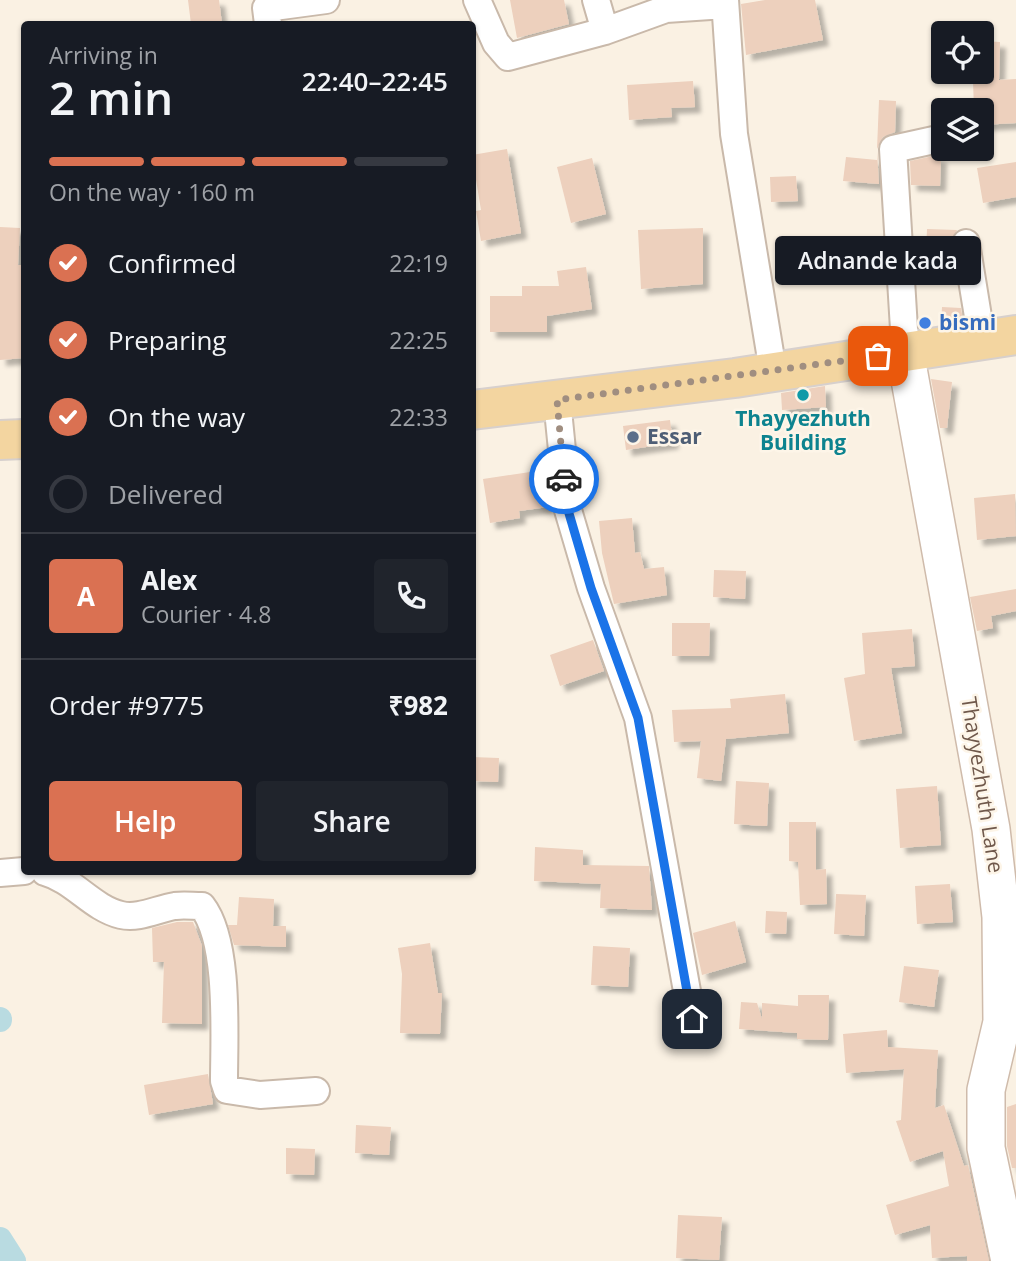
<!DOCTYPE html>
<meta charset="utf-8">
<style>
:root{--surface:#171b24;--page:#20242c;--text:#f1f3f6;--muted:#9ea1a6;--line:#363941;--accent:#da7152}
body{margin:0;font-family:"Open Sans",sans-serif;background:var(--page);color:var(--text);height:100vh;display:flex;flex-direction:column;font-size:26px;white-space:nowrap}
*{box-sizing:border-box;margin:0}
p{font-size:23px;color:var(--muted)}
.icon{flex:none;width:38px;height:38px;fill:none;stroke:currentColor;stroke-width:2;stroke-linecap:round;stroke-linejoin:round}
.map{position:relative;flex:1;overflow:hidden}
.sheet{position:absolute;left:21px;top:21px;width:455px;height:854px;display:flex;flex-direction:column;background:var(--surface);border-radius:7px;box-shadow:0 2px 5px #0004}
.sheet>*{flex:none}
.fabs{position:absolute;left:931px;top:21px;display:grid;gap:14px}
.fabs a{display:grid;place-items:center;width:63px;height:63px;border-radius:7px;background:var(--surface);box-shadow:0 2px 5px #0004;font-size:35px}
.pin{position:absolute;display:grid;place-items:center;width:60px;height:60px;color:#fff;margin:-30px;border-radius:14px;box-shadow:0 4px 10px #0006}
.courier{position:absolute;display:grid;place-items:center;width:70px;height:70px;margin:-35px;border:5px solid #1a73e8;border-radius:50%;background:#fff;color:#222;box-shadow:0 2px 9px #0007}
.bubble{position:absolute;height:49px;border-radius:7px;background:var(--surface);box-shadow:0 2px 5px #0004;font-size:23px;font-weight:600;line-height:49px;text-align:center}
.overview em{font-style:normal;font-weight:600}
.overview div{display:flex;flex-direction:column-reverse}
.overview{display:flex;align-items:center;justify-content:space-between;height:119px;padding:0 28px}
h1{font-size:46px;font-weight:600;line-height:52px}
.bar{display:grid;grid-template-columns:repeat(4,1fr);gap:10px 7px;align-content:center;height:84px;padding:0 28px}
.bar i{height:9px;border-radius:5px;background:var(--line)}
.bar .on{background:var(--accent)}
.bar p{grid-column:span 4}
.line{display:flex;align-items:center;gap:18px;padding:0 28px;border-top:2px solid var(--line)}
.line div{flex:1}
.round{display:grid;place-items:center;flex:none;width:74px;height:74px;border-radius:7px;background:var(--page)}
ol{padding:0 28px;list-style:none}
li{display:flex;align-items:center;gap:21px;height:77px}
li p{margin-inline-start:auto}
li .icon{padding:7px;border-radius:50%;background:var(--accent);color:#fff;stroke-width:4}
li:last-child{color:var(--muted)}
li i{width:38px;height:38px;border:4px solid var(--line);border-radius:50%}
.button{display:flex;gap:14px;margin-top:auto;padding:14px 28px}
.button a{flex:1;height:80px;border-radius:7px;background:var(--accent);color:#fff;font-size:28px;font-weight:600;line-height:80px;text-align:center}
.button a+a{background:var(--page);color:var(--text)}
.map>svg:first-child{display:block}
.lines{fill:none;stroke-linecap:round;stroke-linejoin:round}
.canal{stroke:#b9dbe1;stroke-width:24}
.building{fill:#edd0bd;filter:url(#shadow)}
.street-casing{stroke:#c9b9aa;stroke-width:30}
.secondary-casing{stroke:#cfbbab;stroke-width:40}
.primary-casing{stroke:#d7d0cd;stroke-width:42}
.street{stroke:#fff;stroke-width:26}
.secondary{stroke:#fff;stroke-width:37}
.primary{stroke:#f3d5a0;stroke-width:38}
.done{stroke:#a08e80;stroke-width:7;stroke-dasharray:0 12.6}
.route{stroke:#1a73e8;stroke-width:9}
.shop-dot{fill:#3f7fe0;stroke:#fdf5e8;stroke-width:2.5}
.culture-dot{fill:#0f9aa8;stroke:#fdf5e8;stroke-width:2.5}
.service-dot{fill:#5c6f8a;stroke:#fdf5e8;stroke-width:2.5}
.labels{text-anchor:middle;stroke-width:5;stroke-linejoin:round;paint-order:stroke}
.shop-label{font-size:21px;font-weight:bold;fill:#366cbe;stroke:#fdf5e8;text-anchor:start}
.culture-label{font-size:21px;font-weight:bold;fill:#0d838f;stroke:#fdf5e8}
.service-label{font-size:21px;font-weight:bold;fill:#4e5e75;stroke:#fdf5e8;text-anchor:start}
.street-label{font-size:21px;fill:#6f584b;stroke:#fdf5e8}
</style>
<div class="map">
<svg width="1016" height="1261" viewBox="0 0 1016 1261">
<defs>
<filter id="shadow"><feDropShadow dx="6" dy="6" stdDeviation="2" flood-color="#0004"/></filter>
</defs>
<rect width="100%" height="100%" fill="#faf1e3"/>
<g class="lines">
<!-- canal -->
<path class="canal" d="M0,1019v1
M0,1239l14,22"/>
</g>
<!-- building -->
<path class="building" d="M188,0h31l3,24h-31z
M510,0h54l5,24 -52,14z
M765,0h50l8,40 -77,15 -5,-51z
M982,41l18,1 -1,38 17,-1v44l-34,2v-15h-8l-1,-29h9z
M693,81l2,26 -24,1 1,9 -43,3 -2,-35z
M879,100l17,1 -1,31 -12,5 -6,12z
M507,149l14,84 -40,8 -5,-30 5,-1 -9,-55z
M877,151l2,33 -36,-3 3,-24 31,3z
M933,156l8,1 -1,29 -29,-1 -1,-24z
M592,158l14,56 -35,9 -14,-56z
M1016,162v35l-33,6 -6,-35z
M796,176l2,25 -27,1 -1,-25z
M0,227l20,1 -2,37h6v93l-24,2z
M703,228v56l-62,5 -3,-59z
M927,229l30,1 -7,15 5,29 -30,-1z
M586,267l6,42 -45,7v16h-57v-36h32v-10h37l-2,-15z
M942,307l19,1 2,13 -22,3z
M931,379l21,3 -5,46h-7z
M825,386l1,21 -44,3 -1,-17z
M670,420l3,23 -47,7 -3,-24z
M530,472l2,15 12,-2 4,22 -29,4 1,7 -30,5 -7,-44z
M1015,494l1,42 -39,4 -3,-42z
M632,518l3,35 5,-1 4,17 20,-2 3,28 -53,9 -12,-51 -3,-32z
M714,570l32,1 -1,28 -32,-2z
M1016,589v22l-25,5 2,12 -16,3 -7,-34z
M672,623h38l-1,33h-37z
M912,629l3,37 -24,2 11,65 -48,8 -10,-63 21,-4 -3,-41z
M593,640l11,31 -44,15 -10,-31z
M785,694l4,39 -63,6 -5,42 -24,-3 4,-37 -27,1 -2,-32 59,-2 -1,-9z
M472,757l27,1 -1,24 -26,-1z
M736,781l33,2 -2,43 -33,-2z
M937,786l4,59 -41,3 -4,-59z
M789,822h27v48l10,-1 1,35 -27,1 -2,-43 -9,-1z
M535,847l48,3v15l66,1 3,44 -52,-2 1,-24 -67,-3z
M950,884l3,38 -36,2 -2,-38z
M836,894l30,1 -2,41 -30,-2z
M239,897l35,2 -1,27h13v21l-52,-2 -6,-20h9z
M766,911l21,1 -1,22 -21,-1z
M735,921l11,41 -44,13 -9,-42z
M177,922h16l9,24v78l-40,-1 2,-61h-11l-1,-34z
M430,943l8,50h4l-2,41 -40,-1 2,-59 -4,-26z
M593,946l37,2 -2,39 -37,-2z
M904,966l35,4 -5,37 -35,-5z
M798,995h31l-1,45 -31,-1v-6l-58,-4 2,-27 16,1 5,16v-16l36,3z
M887,1030l1,17 50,3 -3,58 9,-3 20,61 4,-1 21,96h-22v-5l-35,2 -2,-33 -35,10 -9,-30 63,-19 -6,-35 -33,11 -14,-41 5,-1 3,-51 -58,4 -3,-39z
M208,1074l5,30 -64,11 -5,-30z
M1016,1104v64h-4l-5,-22v-39z
M356,1125l35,2 -2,28 -34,-2z
M286,1148l29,1 -1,26 -28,-1z
M678,1215l44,2 -3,43 -43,-2z"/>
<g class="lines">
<defs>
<path id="street" d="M477,0l19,43 12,14 97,-26 61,-22 59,-4
M596,0l9,31
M725,0l9,134 39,237
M268,24l-2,-16 60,-8
M966,243l16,98
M908,352l-4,-23 -11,-180 50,-11
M557,400l11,110 23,78 47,130 54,301
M45,872c29,8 47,36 76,43 18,4 36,-6 54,-9 8,-1 18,0 27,0 28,36 22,130 22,175l3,9 33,5 56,-4
M0,873l24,-2"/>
<path id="secondary" d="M905,352l86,477 10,88 1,105 -16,68v58l24,113"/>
<path id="primary" d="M472,410l263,-32 281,-43
M0,440l24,-1"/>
</defs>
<!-- street casing -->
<use href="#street" class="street-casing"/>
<!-- secondary casing -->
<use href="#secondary" class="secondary-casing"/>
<!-- primary casing -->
<use href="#primary" class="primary-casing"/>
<!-- street -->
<use href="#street" class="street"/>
<!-- secondary -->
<use href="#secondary" class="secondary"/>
<!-- primary -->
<use href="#primary" class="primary"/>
</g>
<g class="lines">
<!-- done -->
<path class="done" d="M564,479l-7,-79 321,-44"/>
<!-- route -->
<path class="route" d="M564,479l4,31 23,78 47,130 54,301"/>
</g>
<!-- markers -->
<circle class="shop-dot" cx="925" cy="323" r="7"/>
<circle class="culture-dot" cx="803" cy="395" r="7"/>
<circle class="service-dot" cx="633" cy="437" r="7"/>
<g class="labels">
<!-- shop labels -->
<g class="shop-label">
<text x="939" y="330">bismi</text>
</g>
<!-- culture labels -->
<g class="culture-label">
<text x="803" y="426">Thayyezhuth<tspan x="803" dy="24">Building</tspan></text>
</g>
<!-- service labels -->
<g class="service-label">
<text x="647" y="444">Essar</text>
</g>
<!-- street labels -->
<g class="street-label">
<text transform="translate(982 785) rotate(81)" y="7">Thayyezhuth Lane</text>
</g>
</g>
</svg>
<div class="fabs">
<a><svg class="icon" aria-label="locate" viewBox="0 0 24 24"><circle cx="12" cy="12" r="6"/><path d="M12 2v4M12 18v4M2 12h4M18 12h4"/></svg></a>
<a><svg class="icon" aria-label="layers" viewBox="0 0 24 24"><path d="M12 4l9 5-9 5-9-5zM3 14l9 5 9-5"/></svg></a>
</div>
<div class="pin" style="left:878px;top:356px;background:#ea580c"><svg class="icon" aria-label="bag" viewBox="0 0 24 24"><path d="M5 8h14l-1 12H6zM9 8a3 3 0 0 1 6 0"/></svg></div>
<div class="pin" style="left:692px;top:1019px;background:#1f2937"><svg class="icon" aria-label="home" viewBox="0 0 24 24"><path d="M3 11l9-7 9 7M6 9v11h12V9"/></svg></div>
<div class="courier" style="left:564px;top:479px"><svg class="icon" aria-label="car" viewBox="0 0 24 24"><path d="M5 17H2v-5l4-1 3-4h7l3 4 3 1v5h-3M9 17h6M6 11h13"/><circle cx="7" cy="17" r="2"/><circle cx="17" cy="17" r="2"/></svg></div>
<div class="bubble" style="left:775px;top:236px;width:206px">Adnande kada</div>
<section class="sheet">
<div class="overview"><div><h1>2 min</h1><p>Arriving in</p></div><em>22:40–22:45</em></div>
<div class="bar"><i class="on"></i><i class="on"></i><i class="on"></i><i></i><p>On the way · 160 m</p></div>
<ol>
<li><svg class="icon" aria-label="check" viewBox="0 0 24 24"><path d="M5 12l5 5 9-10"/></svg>Confirmed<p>22:19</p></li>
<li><svg class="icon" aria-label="check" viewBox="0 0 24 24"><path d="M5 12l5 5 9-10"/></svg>Preparing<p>22:25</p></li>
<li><svg class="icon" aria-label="check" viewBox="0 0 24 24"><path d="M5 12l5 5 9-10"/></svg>On the way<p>22:33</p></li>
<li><i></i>Delivered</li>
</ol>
<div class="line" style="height:126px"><b class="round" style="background:var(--accent);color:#fff">A</b><div><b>Alex</b><p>Courier · 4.8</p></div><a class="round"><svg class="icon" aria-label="phone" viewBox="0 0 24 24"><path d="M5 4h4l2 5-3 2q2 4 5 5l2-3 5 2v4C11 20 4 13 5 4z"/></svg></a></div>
<div class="line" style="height:91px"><div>Order #9775</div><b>₹982</b></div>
<div class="button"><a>Help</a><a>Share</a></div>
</section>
</div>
